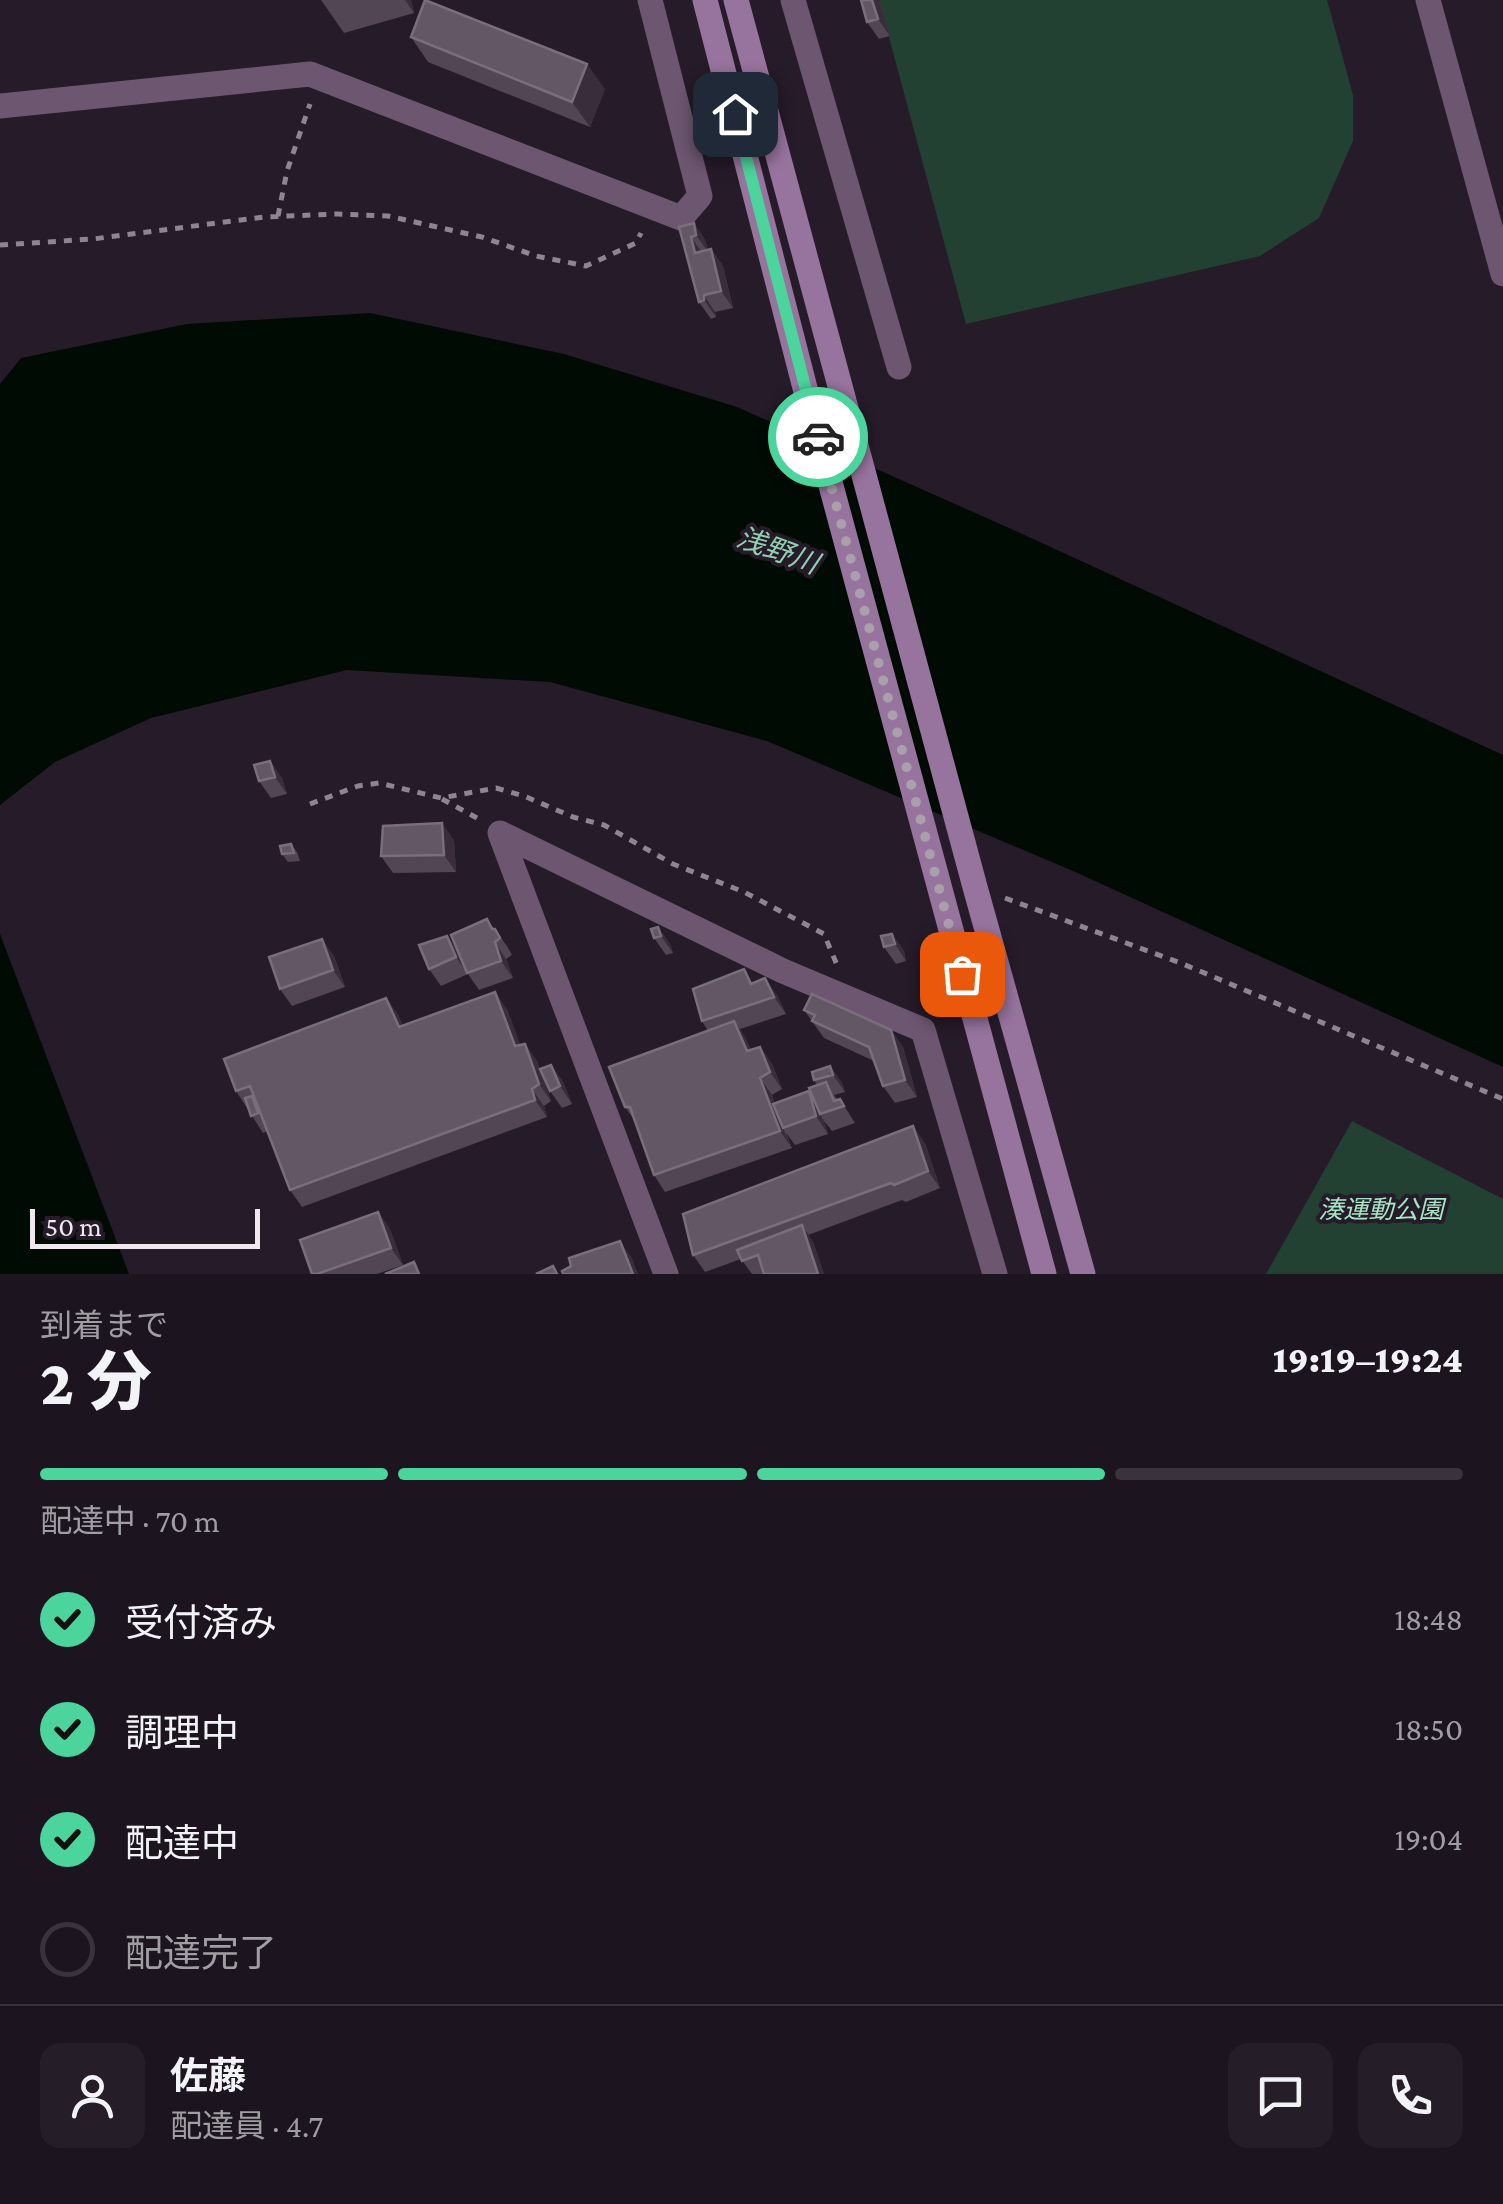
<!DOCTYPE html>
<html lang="ja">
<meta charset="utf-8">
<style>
:root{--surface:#1c141e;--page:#251d27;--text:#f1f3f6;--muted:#a09ea4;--line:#3a333c;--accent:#4bd49c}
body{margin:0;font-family:"Crimson Pro","Noto Sans JP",serif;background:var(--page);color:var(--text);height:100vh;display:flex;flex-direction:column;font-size:38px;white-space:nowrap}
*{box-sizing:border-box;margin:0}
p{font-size:32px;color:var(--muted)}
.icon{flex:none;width:55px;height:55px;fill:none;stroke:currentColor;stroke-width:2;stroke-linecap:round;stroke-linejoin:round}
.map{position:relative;height:1274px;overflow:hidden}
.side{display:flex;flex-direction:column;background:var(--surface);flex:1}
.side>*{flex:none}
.scale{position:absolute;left:30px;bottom:25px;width:230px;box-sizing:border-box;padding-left:10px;border:5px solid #efe8f1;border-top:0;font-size:28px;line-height:35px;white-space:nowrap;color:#efe8f1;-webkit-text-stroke:8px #261b28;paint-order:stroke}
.pin{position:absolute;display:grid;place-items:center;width:85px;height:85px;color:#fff;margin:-42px;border-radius:20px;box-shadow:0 5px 15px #0006}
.courier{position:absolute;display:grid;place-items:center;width:100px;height:100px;margin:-50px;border:8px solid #4bd49c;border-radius:50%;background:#fff;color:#222;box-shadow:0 2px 12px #0007}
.summary em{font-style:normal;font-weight:800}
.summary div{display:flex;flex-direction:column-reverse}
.summary{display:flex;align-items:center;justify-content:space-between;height:170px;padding:0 40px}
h1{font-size:65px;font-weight:800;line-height:75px}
.bar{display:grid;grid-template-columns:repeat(4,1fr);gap:15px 10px;align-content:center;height:120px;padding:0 40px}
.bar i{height:12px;border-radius:8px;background:var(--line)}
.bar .current{background:var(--accent)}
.bar p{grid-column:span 4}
.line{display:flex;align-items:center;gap:25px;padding:0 40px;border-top:2px solid var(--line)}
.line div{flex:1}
.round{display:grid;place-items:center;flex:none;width:105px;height:105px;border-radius:20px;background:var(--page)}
ol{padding:0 40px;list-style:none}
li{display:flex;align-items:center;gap:30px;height:110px}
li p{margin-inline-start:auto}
li .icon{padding:10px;border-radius:50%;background:var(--accent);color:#111;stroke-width:4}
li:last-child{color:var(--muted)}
li i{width:55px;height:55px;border:5px solid var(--line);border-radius:50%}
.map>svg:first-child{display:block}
.green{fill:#224132}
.water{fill:#000b04}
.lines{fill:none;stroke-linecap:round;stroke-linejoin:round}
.path{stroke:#8e8590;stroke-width:5;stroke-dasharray:8 8;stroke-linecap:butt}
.street{stroke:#6c5670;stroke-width:25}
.secondary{stroke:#97749e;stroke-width:25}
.wall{fill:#524554}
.shaded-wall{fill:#392d3b}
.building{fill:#635765;stroke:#796e7b;stroke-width:2.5}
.done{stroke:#a9a0ab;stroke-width:10;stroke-dasharray:0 18}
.route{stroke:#4bd49c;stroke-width:12}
.labels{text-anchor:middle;stroke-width:8;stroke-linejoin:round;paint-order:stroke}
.park-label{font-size:25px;font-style:italic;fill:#a6e6c6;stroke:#261b28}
.water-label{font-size:28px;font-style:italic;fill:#91d0b1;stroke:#261b28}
</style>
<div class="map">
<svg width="1503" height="1274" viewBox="0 0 1503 1274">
<rect width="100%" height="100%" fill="#261b28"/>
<!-- green -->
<path class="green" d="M879,0h448l26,95v46l-34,77 -59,38 -294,68z
M1352,1121l151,78v75h-237z"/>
<!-- water -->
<path class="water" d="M370,313l194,41 173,53 281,125 485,223v312l-430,-196 -306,-130 -217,-59 -203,-12 -196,48 -96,44 -55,43v-421l21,-26 166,-34z
M0,934l129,340h-129z"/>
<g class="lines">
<!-- path -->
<path class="path" d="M278,216l9,-45 23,-67
M0,245l93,-6 171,-22 73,-3 51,2 94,21 54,19 50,10 50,-23 5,-10
M442,799l35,19
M310,804l48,-18 21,-3 62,15 55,-10 28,8 49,21 31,8 69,39 71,28 80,42 13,31
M1005,898l178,66 320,135"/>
<!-- street -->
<path class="street" d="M793,0l106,367
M1428,0l75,274
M0,106l310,-32 371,144 19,-22 -50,-196
M666,1274l-166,-441 283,138 140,59 72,244"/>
<!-- secondary -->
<path class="secondary" d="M705,0l108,419 231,855
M736,0l239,887 108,387"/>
</g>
<!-- wall -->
<path class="wall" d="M321,0h90l3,13 -70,20z
M861,0h18l11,36 -11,3 -12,-17z
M411,37l194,52 -15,38 -162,-65z
M694,223l11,17 3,10 3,-1 12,17 10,42 -18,4 1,5 -5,2 -12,-17 -20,-75z
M270,761l12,17 5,16 -16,4 -12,-17z
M454,840l2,32 -63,1 -12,-17z
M291,844l6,8 3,9 -12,1 -6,-8z
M487,919l20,27 5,9 -6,4 7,19 -34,12 -11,-16 -27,12 -12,-17 18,-33 10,14z
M658,927l12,17 3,9 -7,2 -12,-17z
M892,934l12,17 2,10 -10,3 -12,-17z
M334,956l11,31 -53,19 -12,-17z
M753,983l24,12 9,19 -46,15 11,21 9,-3 12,17 10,25 -10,6 3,9 38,-6 4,-13 -3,-5 16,-14 12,17 3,9 -11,3 4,5 2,-1 15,24 -23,8 -8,-10 4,13 -33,11 -9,-12 6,15 -127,44 -11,-17 -19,-54 -10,-14 83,-76 -6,-10z
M386,998l12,17 5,11 104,-17 13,36 5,-1 12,17 14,40 -7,5 3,11 -245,90 -12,-17 -22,-59 -5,2 -27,-42z
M804,1010l87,20 12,17 14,50 -22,6 -12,-17 -9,-25 -50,-23z
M551,1065l12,17 9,22 -10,4 -12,-17z
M925,1143l15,45 -34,14 -4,-2 -94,35 5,7 11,32h-72l-11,-15 -36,13 -12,-17z
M378,1212l12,17 13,36 -26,9h-65z"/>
<!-- shaded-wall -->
<path class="shaded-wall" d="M405,0h6l3,13z
M872,0h7l11,36 -12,-17z
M587,64l18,25 -15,38 -18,-25z
M694,223l11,17 3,12 -12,-17z
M691,237l12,17 -8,-1z
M711,249l12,17 10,42 -12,-17z
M704,295l11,17 1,5 -12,-17z
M270,761l12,17 5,16 -12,-17z
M442,823l12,17 2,32 -12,-17z
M658,927l12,17 3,9 -12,-17z
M892,934l12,17 2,10 -11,-17z
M447,936l12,17 9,21 -12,-17z
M322,939l12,17 11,31 -12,-17z
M495,942l11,17 7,19 -12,-17z
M765,978l12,17 9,19 -12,-17z
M495,992l12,17 20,54 -12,-17z
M386,998l12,17 13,29 -12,-17z
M734,1021l12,17 13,30 -12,-17z
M891,1030l12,17 14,50 -12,-17z
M525,1044l12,17 14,40 -12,-17z
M760,1047l12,17 10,25 -12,-17z
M551,1065l12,17 9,22 -12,-18z
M830,1066l12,17 3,9 -12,-17z
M760,1078l12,17 12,33h-1l9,20 -12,-17z
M532,1089l12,17 3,11 -12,-17z
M809,1091l12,17 -1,6 4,7 4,13 -12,-18z
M913,1126l12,17 15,45 -12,-17z
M378,1212l12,17 13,36 -12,-17z
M802,1225l11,17 11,32h-6z
M620,1241l12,17 6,16h-5z"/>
<!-- building -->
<path class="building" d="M425,0l162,64 -15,38 -161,-65z
M861,0h11l6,19 -11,3z
M694,223l2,12 -5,2 4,16 16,-4 10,42 -17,4v5l-5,2 -20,-75z
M270,761l5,16 -16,4 -5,-16z
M442,823l2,32 -63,1 2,-30z
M291,844l3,9 -12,1 -2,-8z
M487,919l5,10h3l5,9 -5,4 6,19 -34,12 -16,-38z
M658,927l3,9 -7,2 -3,-9z
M892,934l3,10 -11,3 -3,-11z
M447,936l9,21 -27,12 -10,-24z
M322,939l11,31 -53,19 -11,-32z
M744,969l7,15 14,-6 9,19 -72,24 -9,-32z
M495,992l20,54 10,-2 14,40 -7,5 3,11 -245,90 -40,-104 -14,5 -12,-32 162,-61 13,29z
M812,994l79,36 14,50 -22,6 -14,-39 -57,-26 3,-6 -11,-5z
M734,1021l13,30 13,-4 10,25 -10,6 20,53 -126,44 -24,-68h-5l-16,-40z
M551,1065l9,21 -10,5 -10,-22z
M830,1066l3,9 -19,5 -2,-8z
M826,1082l8,19 6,-2 4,7 -24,8 -11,-26z
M809,1091l7,25 -33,12 -10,-24z
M252,1096l6,17 -7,3 -6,-18z
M913,1126l15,45 -34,14 -3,-2 -198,72 -10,-41z
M378,1212l13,36 -74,26h-5l-12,-34z
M802,1225l16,49h-54l-6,-19 -16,6 -5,-11z
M620,1241l13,33h-70l-1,-3 9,-5 -2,-8z
M414,1262l5,12h-34z
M553,1266l4,8h-21z"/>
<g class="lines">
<!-- done -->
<path class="done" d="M818,437l144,537"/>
<!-- route -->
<path class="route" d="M735,114l83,323"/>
</g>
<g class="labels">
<!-- park labels -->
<g class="park-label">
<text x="1381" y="1218">湊運動公園</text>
</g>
<!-- water labels -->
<g class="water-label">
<text transform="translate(778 550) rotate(20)" y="10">浅野川</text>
</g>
</g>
</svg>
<div class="scale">50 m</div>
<div class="pin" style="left:962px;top:974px;background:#ea580c"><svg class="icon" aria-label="bag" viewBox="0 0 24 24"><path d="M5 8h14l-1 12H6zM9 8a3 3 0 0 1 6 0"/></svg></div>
<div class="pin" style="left:735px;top:114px;background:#1f2937"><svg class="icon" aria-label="home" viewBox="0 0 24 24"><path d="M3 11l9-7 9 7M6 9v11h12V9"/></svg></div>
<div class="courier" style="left:818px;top:437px"><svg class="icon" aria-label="car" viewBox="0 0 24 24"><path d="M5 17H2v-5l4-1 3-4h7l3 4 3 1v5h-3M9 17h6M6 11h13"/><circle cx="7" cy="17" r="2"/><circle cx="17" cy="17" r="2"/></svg></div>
</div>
<section class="side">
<div class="summary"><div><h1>2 分</h1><p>到着まで</p></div><em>19:19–19:24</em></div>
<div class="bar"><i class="current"></i><i class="current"></i><i class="current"></i><i></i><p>配達中 · 70 m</p></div>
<ol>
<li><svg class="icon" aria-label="check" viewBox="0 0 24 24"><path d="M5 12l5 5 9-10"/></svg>受付済み<p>18:48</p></li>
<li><svg class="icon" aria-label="check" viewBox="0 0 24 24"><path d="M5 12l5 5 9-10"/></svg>調理中<p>18:50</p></li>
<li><svg class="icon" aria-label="check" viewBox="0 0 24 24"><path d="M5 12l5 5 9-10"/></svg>配達中<p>19:04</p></li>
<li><i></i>配達完了</li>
</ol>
<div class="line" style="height:180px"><a class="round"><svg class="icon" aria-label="person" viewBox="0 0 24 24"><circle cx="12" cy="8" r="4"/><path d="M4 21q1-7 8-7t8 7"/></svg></a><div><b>佐藤</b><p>配達員 · 4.7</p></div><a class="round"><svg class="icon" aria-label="chat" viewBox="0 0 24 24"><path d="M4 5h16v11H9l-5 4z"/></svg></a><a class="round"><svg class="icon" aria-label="phone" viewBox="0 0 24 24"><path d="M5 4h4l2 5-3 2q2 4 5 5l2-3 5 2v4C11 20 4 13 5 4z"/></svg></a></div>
</section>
